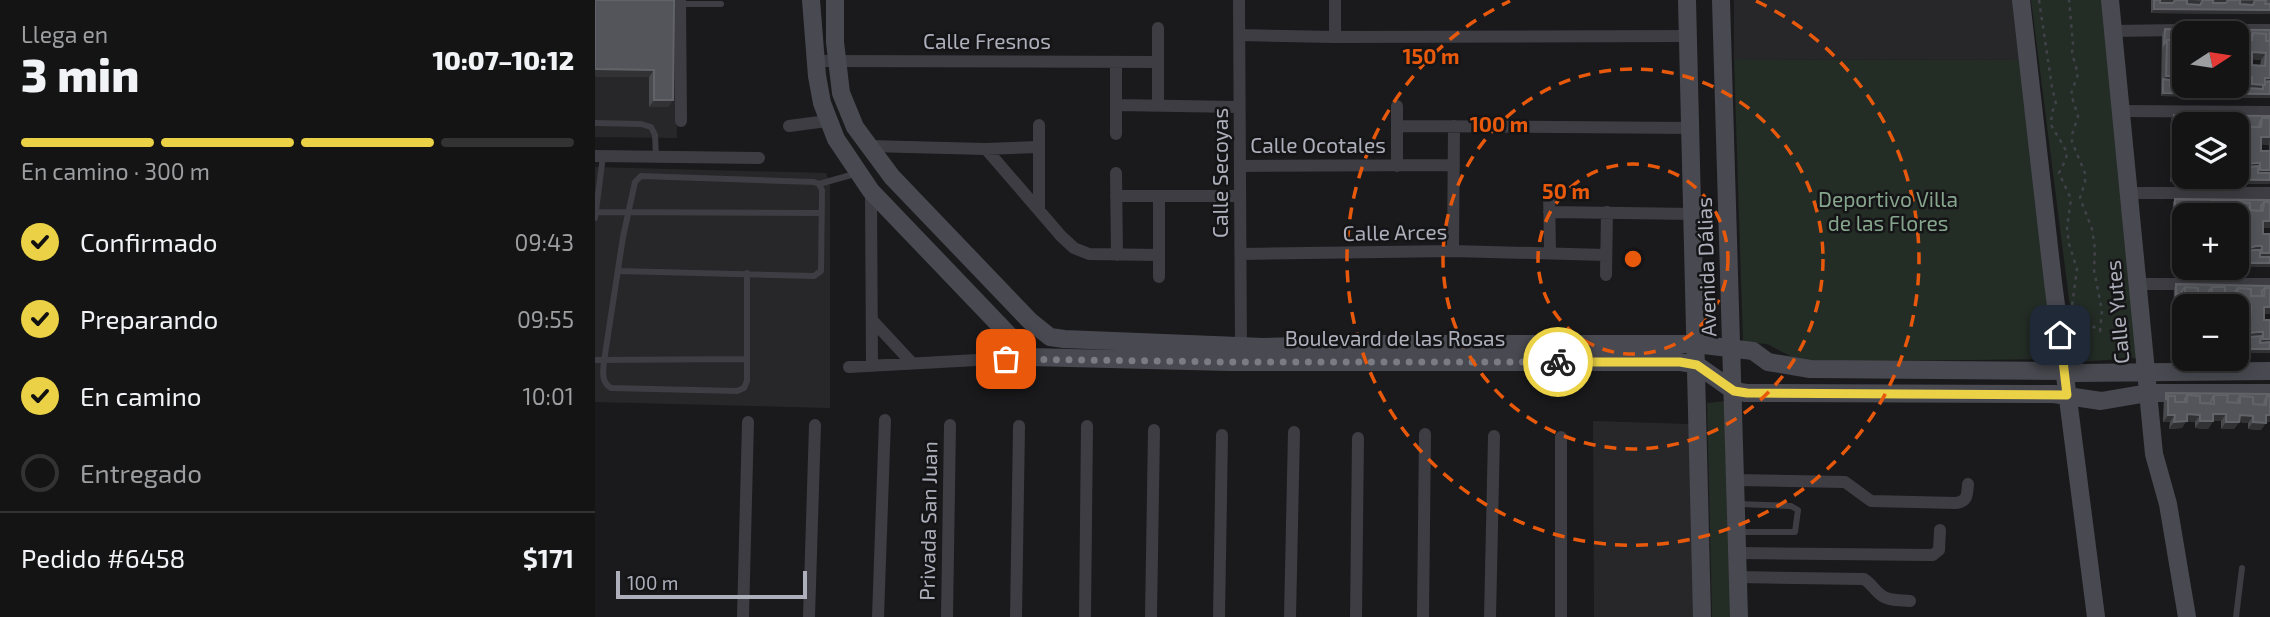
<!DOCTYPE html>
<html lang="es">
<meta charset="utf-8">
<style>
:root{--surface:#141415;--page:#1d1d1e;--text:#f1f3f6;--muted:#9d9ea0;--line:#333334;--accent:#ead145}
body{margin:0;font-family:"Exo 2",sans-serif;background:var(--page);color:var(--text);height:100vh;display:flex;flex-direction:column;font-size:26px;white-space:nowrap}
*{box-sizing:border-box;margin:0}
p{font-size:23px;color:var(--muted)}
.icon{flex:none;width:38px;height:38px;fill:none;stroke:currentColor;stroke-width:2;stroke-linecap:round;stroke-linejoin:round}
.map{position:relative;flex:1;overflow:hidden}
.sheet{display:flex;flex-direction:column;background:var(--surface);width:595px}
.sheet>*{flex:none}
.needle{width:46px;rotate:78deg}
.fabs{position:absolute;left:1577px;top:21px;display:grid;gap:14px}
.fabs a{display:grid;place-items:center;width:77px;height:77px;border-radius:14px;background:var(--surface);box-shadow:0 4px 18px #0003,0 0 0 2px var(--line);font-size:35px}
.scale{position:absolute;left:21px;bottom:18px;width:191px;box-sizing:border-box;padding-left:7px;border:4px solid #adafbb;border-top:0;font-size:19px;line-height:24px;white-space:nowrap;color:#adafbb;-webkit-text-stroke:5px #151517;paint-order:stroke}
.pin{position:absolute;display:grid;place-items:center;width:60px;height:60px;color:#fff;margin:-30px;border-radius:14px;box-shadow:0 4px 10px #0006}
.courier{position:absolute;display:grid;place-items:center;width:70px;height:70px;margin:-35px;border:5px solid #ead145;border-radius:50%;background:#fff;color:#222;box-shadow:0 2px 9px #0007}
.overview em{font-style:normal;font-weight:800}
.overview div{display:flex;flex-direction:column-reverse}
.overview{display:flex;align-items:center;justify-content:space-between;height:119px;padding:0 21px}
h1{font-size:46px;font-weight:800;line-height:52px}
.bar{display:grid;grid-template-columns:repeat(4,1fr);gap:10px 7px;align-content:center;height:84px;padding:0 21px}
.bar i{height:9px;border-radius:5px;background:var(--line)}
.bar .on{background:var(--accent)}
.bar p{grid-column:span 4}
.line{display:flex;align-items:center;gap:18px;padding:0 21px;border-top:2px solid var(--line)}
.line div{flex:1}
ol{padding:0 21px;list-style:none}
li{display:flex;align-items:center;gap:21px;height:77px}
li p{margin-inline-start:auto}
li .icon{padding:7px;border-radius:50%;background:var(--accent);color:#111;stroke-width:4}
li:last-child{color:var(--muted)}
li i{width:38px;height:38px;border:4px solid var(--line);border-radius:50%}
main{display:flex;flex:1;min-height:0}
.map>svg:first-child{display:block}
.built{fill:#272629}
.green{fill:#242c26}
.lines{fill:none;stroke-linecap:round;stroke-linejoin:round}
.path{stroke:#414248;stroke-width:2.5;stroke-dasharray:3.5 5;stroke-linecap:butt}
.lane{stroke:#3d3d43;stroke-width:6}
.street{stroke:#3d3d43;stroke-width:12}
.secondary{stroke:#494a51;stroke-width:18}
.wall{fill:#494a4e;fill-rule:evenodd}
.shaded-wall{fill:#323235}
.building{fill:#54555a;stroke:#626369;stroke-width:2;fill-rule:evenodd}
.done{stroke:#7a7b83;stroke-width:7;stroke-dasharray:0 12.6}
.route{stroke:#ead145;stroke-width:9}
.ring{fill:none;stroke:#e8590c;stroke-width:3.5;stroke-dasharray:12 9}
.labels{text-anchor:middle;stroke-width:5;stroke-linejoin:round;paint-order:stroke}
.street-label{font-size:21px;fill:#adafbb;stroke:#151517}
.park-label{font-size:21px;fill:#86a58d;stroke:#151517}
.centre{fill:#e8590c;stroke:#151517;stroke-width:3.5}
.ring-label{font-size:21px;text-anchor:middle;font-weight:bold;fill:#e8590c;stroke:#151517;stroke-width:5;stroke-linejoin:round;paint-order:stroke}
</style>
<main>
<section class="sheet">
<div class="overview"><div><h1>3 min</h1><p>Llega en</p></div><em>10:07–10:12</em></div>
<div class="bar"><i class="on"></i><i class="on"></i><i class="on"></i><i></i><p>En camino · 300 m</p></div>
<ol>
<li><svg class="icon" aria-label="check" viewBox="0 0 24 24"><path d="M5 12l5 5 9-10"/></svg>Confirmado<p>09:43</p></li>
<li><svg class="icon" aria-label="check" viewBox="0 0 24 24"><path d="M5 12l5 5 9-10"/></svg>Preparando<p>09:55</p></li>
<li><svg class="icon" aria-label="check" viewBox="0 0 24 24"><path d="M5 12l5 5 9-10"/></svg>En camino<p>10:01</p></li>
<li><i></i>Entregado</li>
</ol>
<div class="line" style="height:91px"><div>Pedido #6458</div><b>$171</b></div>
</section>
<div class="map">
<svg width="1675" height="617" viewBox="0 0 1675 617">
<rect width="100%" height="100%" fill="#1a1a1c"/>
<!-- built -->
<path class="built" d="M0,0h81l1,138 -82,-1z
M1139,0h279l9,60 -288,-1z
M0,167l231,6 4,13v222l-235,-6z
M998,421l96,3 5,193h-100z"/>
<!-- green -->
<path class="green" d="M1436,0h72l34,358 -60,4z
M1139,59l288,1 33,299 -253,3 -35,-18 -24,-2z
M1131,401l8,216h-22l-5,-214z"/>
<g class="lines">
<!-- path -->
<path class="path" d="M1444,0l13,87 4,17 -4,8 -1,13 16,27 -1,7 -7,14 12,26 -4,29 2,16 8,25 -5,37 8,12 20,13 2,-20 -8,-41 1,-21 -3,-20 -12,-31 5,-16v-9l-13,-31v-7l6,-19 -7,-22 7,-20 -6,-21 1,-9 -4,-44"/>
<!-- lane -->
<path class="lane" d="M85,4h41
M0,123l46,1 10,3 4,8 1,21
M224,184l39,-11
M1,212l225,1
M0,218l8,-62
M24,271l195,5 7,-5 1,-81 -3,-6 -5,-2 -173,-6 -6,6 -12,55 -19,124c-1,11 -3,21 7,27l126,3 7,-3 3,-7v-108
M0,360l152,-1
M1143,504l53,2 7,4 -3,22h-56
M1641,617l6,-49"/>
<!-- street -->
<path class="street" d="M85,0l1,121
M644,0l2,353
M563,28v78
M1623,30h52
M1518,31l66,-1
M644,35l96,2 354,-1
M740,37v-37
M220,61l343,1
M521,62v72
M521,105l123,2
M1526,111l149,1
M194,126l38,-5
M802,126l295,2
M274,146l117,3 53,-2
M391,149l75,87 13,12 15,6 70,1
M0,156l164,2
M645,166l214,-1
M802,166v-60
M521,173l1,82
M954,188l1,65
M276,191l1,174
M1535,193h140
M521,196h124
M444,210v-85
M954,212l145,2
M858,251l1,-125
M646,254l212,-3 153,4
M1011,275l1,-63
M564,277v-81
M1543,284h132
M277,320l40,43
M254,367l181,-10
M966,437v180
M1141,480l109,2 26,19 85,2c12,-2 11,-8 12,-19
M1143,553l195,2 6,-5 1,-20
M1143,577l126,2c8,5 10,11 17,16 7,6 20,5 29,6
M148,617l5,-195
M214,617l6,-192
M283,617l7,-197
M352,617l3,-192
M421,617l3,-191
M490,617l2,-191
M556,617l3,-187
M624,617l3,-182
M695,617l4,-185
M761,617l2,-179
M828,617l2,-183
M895,617l4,-181"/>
<!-- secondary -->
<path class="secondary" d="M216,0l6,76 5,27 14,36 35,52 159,166 199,5h451l17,3 37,26 12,2 308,1 47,7 47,-8h122
M240,0v42l6,51 14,34 37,50 138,144 20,16 14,2 199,8 113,-3h320l57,7 15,11 42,7 255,2 12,2 193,-2
M1092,0l15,617
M1126,0l18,617
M1426,0l32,282 43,335
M1515,0l44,454 14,50 19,113"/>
</g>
<!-- wall -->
<path class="wall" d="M79,0l-1,100 -5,7h-19v-30z
M1556,0h119v14l-119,-1z
M1570,29l105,1v68l-109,-2 1,-63zM1589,33h53v53h-53zM1578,58h8v6h-8zM1657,59l9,1 -1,6 -8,-1z
M1579,115l96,1v68l-100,-2 1,-63zM1589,124h53l6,21v6l-6,26h-53l-2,-26v-7l2,1zM1666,144l8,1v6h-8z
M1580,199l95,1v28h-7v6h7v33l-33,-1v-31h8v-6l-8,-14h-53v51h-13l2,-64z
M1581,284l94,2v28h-6v6l6,33 -33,-1v-46h-53l-5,14h-6l1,-32zM1642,314l9,1v6l-9,-1z
M1571,393l104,1v28h-4l-5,8 -13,-1v-6l-9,-1 -5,7h-13v-8h-8l-5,8 -13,-1v-6l-9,-1 -4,7 -13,1 1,-7h-7l1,-26z"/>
<!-- shaded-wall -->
<path class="shaded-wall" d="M1567,0h13l-5,6h-13z
M1594,0l14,1 -5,7 -14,-1z
M1620,0h13l-5,7h-13z
M1647,1h13l-5,8 -13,-1z
M1559,9l116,1v4l-119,-1z
M1578,50l11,1v3l-3,4h-13z
M1657,52l14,1 -5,7 -14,-1z
M0,69l59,1 -5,7h-54z
M1571,76h6l-5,7 -4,-4z
M1643,76l14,1 -5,7 -10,2v-7z
M1589,78v6l-4,6h-13l5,-7z
M1670,78h5v7l-10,7 -13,-1 5,-7z
M1603,86h14l-5,6 -13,-1z
M1568,93l107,1v4l-109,-2z
M59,100h19l-5,7h-19z
M1666,137h9l-1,8 -13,-1z
M1642,138h11l-5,7h-6z
M1580,161l7,1 -5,7 -5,-4z
M1659,163h6l-5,7 -12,8 -6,-1v-7l11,-6z
M1665,170h10v4l-15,3z
M1577,179l98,1v4l-100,-2z
M1642,221l13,1 -5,7h-8z
M1668,221h7v7h-12z
M1581,245l8,1 -5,7 -5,-5z
M1661,246h6l-5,8h-8l-5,7h-7v-8l12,-5z
M1667,253h8v7h-13z
M1579,262h10v4h-13z
M1642,263h33v4l-33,-1z
M1589,307v7l-5,6h-6l5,-7z
M1642,307h14l-5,8 -9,-1z
M1669,307h6v7h-11z
M1662,332h6l-5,7 -8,1 -5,7h-8v-8l13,-6z
M1668,339h7v7h-12z
M1642,349h33v4l-33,-1z
M1592,414l13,1 -5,7 -9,-1 -4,7 -13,1 5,-7z
M1618,414h13l-5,7h-13z
M1573,415h7l-5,7h-7z
M1645,415l13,1 -5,7 -9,-1 -5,7h-13l5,-7z
M1671,415h4v7h-9z
M1605,421h13l-5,8 -13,-1z
M1658,422l13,1 -5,7 -13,-1z"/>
<!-- building -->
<path class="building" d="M0,0h79l-1,100h-19v-30l-59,-1z
M1559,0h6v3h13l2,-3h12v4l13,1 3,-5h10v3h13l2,-3h12v4l13,1 2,-5h11l-1,4h5v6l-116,-1z
M1570,29l105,1v11h-4v-7l-13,-1 -3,4v3l-10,-1v-7l-53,1v-2l-13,1 -3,3v5h-4l-3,4z
M1592,31v2h-3v18l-11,-1v14h11v19h-12v-7h-6l1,-36h6l1,-8z
M1632,32h13v7l6,1h6l1,-7 13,1v7h4v37h-5v7l-13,-1v-7l-14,-1v7h-1v-18h2v-14h-2v-18h-10zM1657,52l14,1 -1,13 -13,-1z
M1568,79l7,1v6h13l1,-2v2h13v1l13,1 2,-2 24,1 2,-4v-3l11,1v7l14,1v-4h2v-3l5,-1v13l-107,-1z
M1579,115l96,1v2h-8l-2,4 -1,5h-11v-7l-13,-1 -3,5h-10v-6h-13l-3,6h-11v-5l-13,-1 -2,4v3h-4l-3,3z
M1587,118l13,1v5h-11v13h-2v14h2v19l-2,-1v-7l-7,-1 1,-36h6z
M1614,118h13v6h-13z
M1667,118h8v19h-9v14h9v19h-10v-7h-6l-6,1v7l-11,-1v-19l11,1v-14h-11v-14h-2v-5l13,1v7h13z
M1577,165l7,1v7h5v4h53v-3h8l3,-3v-4l10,-1v7h12v7l-98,-1z
M1580,199l95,1v2h-6l-3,4v5l-11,-1v-7l-13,-1 -3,4v3l-10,-1v-7h-13l-3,4v5h-11v-7l-13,-1 -2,3v3h-4l-3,4z
M1616,201h13v7l13,1v-7l13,1v7l13,1 1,-9h6v19h-7v13h7v19h-8v-7h-6l-7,2v6l-12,-1v-18h12l1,-13 -13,-1v8v-14h-53v38h-1l1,-7 -8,-1 2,-37 6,1v-7h6l7,1v7h13z
M1579,248l7,1v8h3v5h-10z
M1658,250h7v7h10v6h-33v-6l10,1 2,-4v-3z
M1581,284l94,2v2h-5l-3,3v5h-11v-7l-13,-1 -3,4v3l-10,-1v-7h-13l-3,4v5l-11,-1v-7l-13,-1 -3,4v3h-4l-2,4z
M1590,287l13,1v7l13,1 1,-9h13v7l12,1 1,-7 13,1v7h13l1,-8h5v19h-6v13h6v19h-7v-7h-6l-7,1v7l-13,-1v-33h-53v7h-6v-19h7zM1642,307h14l-1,14 -13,-1z
M1666,336l-1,7 10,-1v7h-33v-6l11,1 2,-4v-3z
M1571,393l104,1v2h-3l-2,4 -1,5 -11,-1v-7l-13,-1 -2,4v3l-11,-1 1,-7h-14l-2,4 -1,4h-11v-7l-13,-1 -2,4v3h-10v-6h-7l-2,4z
M1592,395l13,1v7l14,1v-9h14l-1,7 13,1v-7l13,1v7l13,1 1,-9h3v19h-4v8l-13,-1v-6l-13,-1 -1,7h-13v-8h-13v7h-13v-6l-13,-1v7l-13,1 1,-7h-7v-19h7v6h12z"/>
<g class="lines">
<!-- done -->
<path class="done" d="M411,359l223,3h329"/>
<!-- route -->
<path class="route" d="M963,362h122l17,3 37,26 13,2 320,2 -7,-60"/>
</g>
<!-- distance rings -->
<g class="ring">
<circle cx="1038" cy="259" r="95"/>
<circle cx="1038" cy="259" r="190"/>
<path d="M1161 1A286 286 0 1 1 915 1"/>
</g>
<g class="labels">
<!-- street labels -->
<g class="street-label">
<text x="392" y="49">Calle Fresnos</text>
<text x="723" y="153">Calle Ocotales</text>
<text transform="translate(626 173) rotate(-90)" y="7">Calle Secoyas</text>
<text transform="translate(800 233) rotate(-1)" y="7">Calle Arces</text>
<text transform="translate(1112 267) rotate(-92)" y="7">Avenida Dálias</text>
<text transform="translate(1523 312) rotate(-95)" y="7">Calle Yutes</text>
<text x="800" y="346">Boulevard de las Rosas</text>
<text transform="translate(334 521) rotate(-89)" y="7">Privada San Juan</text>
</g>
<!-- park labels -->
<g class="park-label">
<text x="1293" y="207">Deportivo Villa<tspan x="1293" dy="24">de las Flores</tspan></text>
</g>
</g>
<circle cx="1038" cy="259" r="10" class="centre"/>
<g class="ring-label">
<text x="836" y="64">150 m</text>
<text x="904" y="132">100 m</text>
<text x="971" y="199">50 m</text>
</g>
</svg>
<div class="fabs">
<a><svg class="needle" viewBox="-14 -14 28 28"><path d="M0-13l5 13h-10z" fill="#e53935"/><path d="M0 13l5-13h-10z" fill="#9d9ea0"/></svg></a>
<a><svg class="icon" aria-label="layers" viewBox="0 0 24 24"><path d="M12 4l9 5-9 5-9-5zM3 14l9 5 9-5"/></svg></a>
<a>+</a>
<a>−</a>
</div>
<div class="scale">100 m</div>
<div class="pin" style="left:411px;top:359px;background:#ea580c"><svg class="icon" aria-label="bag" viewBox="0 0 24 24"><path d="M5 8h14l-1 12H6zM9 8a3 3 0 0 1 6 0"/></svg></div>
<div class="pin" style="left:1465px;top:335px;background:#1f2937"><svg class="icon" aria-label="home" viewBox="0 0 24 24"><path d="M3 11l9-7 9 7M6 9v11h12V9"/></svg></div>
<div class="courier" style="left:963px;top:362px"><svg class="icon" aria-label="bike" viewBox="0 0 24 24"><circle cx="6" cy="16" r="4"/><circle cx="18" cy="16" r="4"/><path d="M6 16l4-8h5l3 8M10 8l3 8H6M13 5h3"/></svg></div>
</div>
</main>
